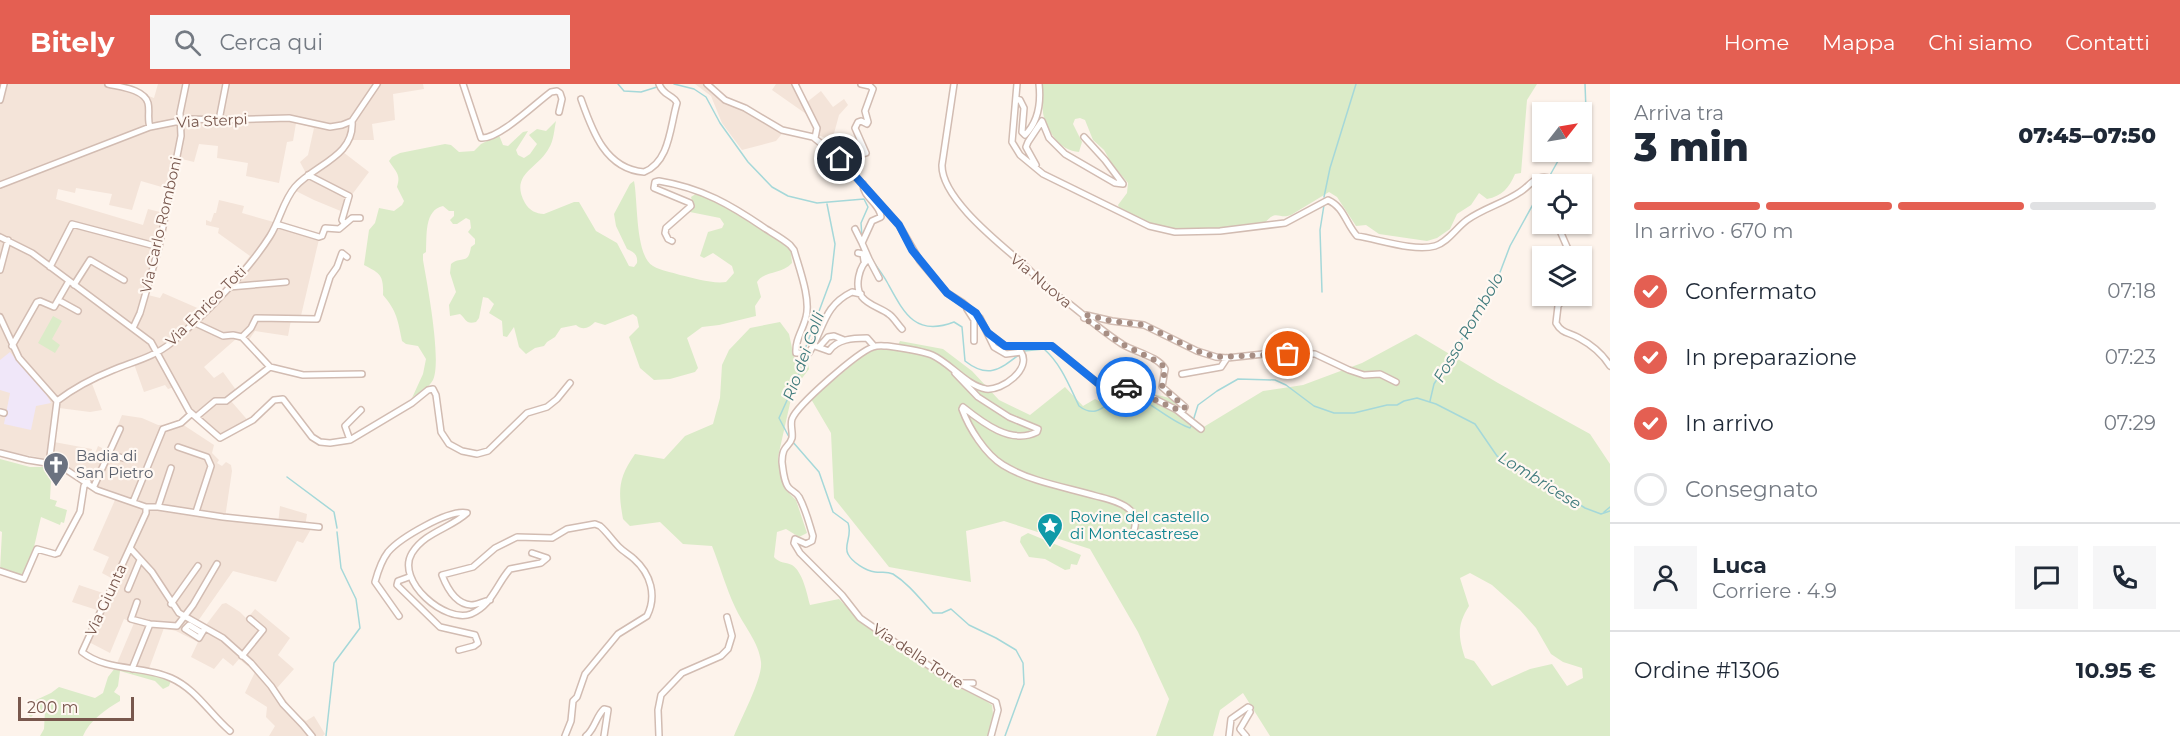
<!DOCTYPE html>
<html lang="it">
<meta charset="utf-8">
<style>
:root{--surface:#fff;--page:#f6f6f7;--text:#1f2937;--muted:#747a83;--line:#e0e1e3;--accent:#e45f52}
body{margin:0;font-family:Montserrat,sans-serif;background:var(--page);color:var(--text);height:100vh;display:flex;flex-direction:column;font-size:22px;white-space:nowrap}
*{box-sizing:border-box;margin:0}
p{font-size:20px;color:var(--muted)}
.icon{flex:none;width:33px;height:33px;fill:none;stroke:currentColor;stroke-width:2;stroke-linecap:round;stroke-linejoin:round}
.map{position:relative;flex:1;overflow:hidden}
.panel{display:flex;flex-direction:column;background:var(--surface);width:570px}
.panel>*{flex:none}
.needle{width:39px;rotate:59deg}
.buttons{position:absolute;left:1532px;top:18px;display:grid;gap:12px}
.buttons a{display:grid;place-items:center;width:60px;height:60px;border-radius:0px;background:var(--surface);box-shadow:0 2px 4px #0004;font-size:30px}
.scale{position:absolute;left:18px;bottom:15px;width:116px;box-sizing:border-box;padding-left:6px;border:3px solid #78574d;border-top:0;font-size:16px;line-height:21px;white-space:nowrap;color:#78574d;-webkit-text-stroke:4px #fff8f2;paint-order:stroke}
.pin{position:absolute;display:grid;place-items:center;width:51px;height:51px;color:#fff;margin:-26px;border:3px solid #fff;border-radius:50%;box-shadow:0 2px 6px #0007}
.courier{position:absolute;display:grid;place-items:center;width:60px;height:60px;margin:-30px;border:4px solid #1a73e8;border-radius:50%;background:#fff;color:#222;box-shadow:0 2px 8px #0007}
.headline em{font-style:normal;font-weight:800}
.headline div{display:flex;flex-direction:column-reverse}
.headline{display:flex;align-items:center;justify-content:space-between;height:102px;padding:0 24px}
h1{font-size:39px;font-weight:800;line-height:45px}
.bar{display:grid;grid-template-columns:repeat(4,1fr);gap:9px 6px;align-content:center;height:72px;padding:0 24px}
.bar i{height:8px;border-radius:4px;background:var(--line)}
.bar .current{background:var(--accent)}
.bar p{grid-column:span 4}
.line{display:flex;align-items:center;gap:15px;padding:0 24px;border-top:2px solid var(--line)}
.line div{flex:1}
.round{display:grid;place-items:center;flex:none;width:63px;height:63px;border-radius:0px;background:var(--page)}
ol{padding:0 24px;list-style:none}
li{display:flex;align-items:center;gap:18px;height:66px}
li p{margin-inline-start:auto}
li .icon{padding:6px;border-radius:50%;background:var(--accent);color:#fff;stroke-width:4}
li:last-child{color:var(--muted)}
li i{width:33px;height:33px;border:3px solid var(--line);border-radius:50%}
header{display:flex;align-items:center;gap:36px;box-sizing:border-box;height:84px;padding:0 30px;background:var(--accent);color:#fff}
header strong{font-size:28px}
nav{display:flex;gap:33px;margin-inline-start:auto;font-size:21px}
.search{width:420px;height:54px;background:var(--page);display:flex;align-items:center;gap:15px;box-sizing:border-box;padding:0 21px;border-radius:0px;color:var(--muted);font-size:22px}
main{display:flex;flex:1;min-height:0}
.map>svg:first-child{display:block}
.residential{fill:#f4e4d9}
.education{fill:#f0e7f9}
.green{fill:#dbebc8;fill-rule:evenodd}
.lines{fill:none;stroke-linecap:round;stroke-linejoin:round}
.stream{stroke:#a5d8d9;stroke-width:1.5}
.minor-casing{stroke:#d2bcb2;stroke-width:8}
.minor{stroke:#fff;stroke-width:5}
.done{stroke:#a78e84;stroke-width:6;stroke-dasharray:0 10.8}
.route{stroke:#1a73e8;stroke-width:8}
.labels{text-anchor:middle;stroke-width:4.5;stroke-linejoin:round;paint-order:stroke}
.street-label{font-size:15px;fill:#78574d;stroke:#fff8f2}
.worship-label{font-size:15px;fill:#5b616d;stroke:#fff8f2;text-anchor:start}
.culture-label{font-size:15px;fill:#0d838f;stroke:#fff8f2;text-anchor:start}
.water-label{font-size:16px;font-style:italic;fill:#407b7d;stroke:#fff8f2}
</style>
<header>
<strong>Bitely</strong>
<div class="search"><svg class="icon" aria-label="search" viewBox="0 0 24 24"><circle cx="10" cy="10" r="6"/><path d="M15 15l6 6"/></svg>Cerca qui</div>
<nav><a>Home</a><a>Mappa</a><a>Chi siamo</a><a>Contatti</a></nav>
</header>
<main>
<div class="map">
<svg width="1610" height="652" viewBox="0 0 1610 652">
<rect width="100%" height="100%" fill="#fdf3eb"/>
<!-- residential -->
<path class="residential" d="M0,0h116l38,14 4,-14h265l1,5 -31,5 2,26 -23,4 2,16h-23l-8,12 26,20 -18,24 -8,16 -29,-12 -18,-9 13,-12 -9,-17 8,-7 6,-27 -18,-5 -3,18 -6,1 -8,41 -33,-7 2,-13 -31,-5 1,-12 -19,-2 -5,18 -16,-4 -6,32 -31,-9 -9,29 -23,-5 3,-11 -36,-6 -1,5 -17,-4 -2,10 87,26 5,-16 20,5 -6,35 -14,46 12,3 3,-5 39,17 31,-32 17,-22 -32,-23 1,-5 -13,-3v-5l5,2 3,-9h2l3,-13 25,6 -2,7 78,22 -20,85h-9l-3,16 -33,-5 -9,13 -10,-5 -32,28 10,11 9,-6 16,22 -8,7 20,23 -31,17h-2l-26,-24 -18,-30 -6,2 -3,-4 -21,7 -10,-28 -43,17 11,29 -12,2 -31,-4 -5,34 38,7 -1,6 3,1 4,-10 6,3 -1,2 4,1 15,-37 20,3 16,7 24,-1 32,21 -2,8 7,7 -2,3 5,3 4,-4 5,3 1,6 -7,47 53,6 2,-18 27,8 -2,13 6,2 -8,14 -6,-2 -21,41 -43,-11 -35,50 8,4 16,-21 4,-1 14,9 7,7 8,-10 35,29 -12,17 16,14 -17,19 18,25 11,8 8,-5 11,18 -2,2h-54l6,-10 -9,-9 1,-10 -22,-14 10,-21 -16,-13 -6,7 -10,-8 -9,11 -23,-12 7,-15 -22,-11 -12,-3 -17,46 -32,-6 19,-45 -10,-4 -14,34 -25,-13 12,-30 -25,-8 7,-17 27,9 7,-15 -11,-6 7,-16 -16,-7 22,-50 -49,-30 -1,-5 -23,-7 -42,-8z
M695,0h17l18,17 55,29 -9,11 -34,9 -20,-27 -11,-27z
M776,0h24l-1,5 8,13 14,-11 12,16 11,-8 4,6 -9,10 -7,26 -16,-7 -1,-7 -6,-11 -37,-26z"/>
<!-- education -->
<path class="education" d="M10,268l8,10 25,26 8,15 -15,3 -5,24 -27,-6 6,-31 -10,-3v-30z"/>
<!-- green -->
<path class="green" d="M1041,0h496l-10,16 -6,73 -6,1c-6,14 -13,22 -28,25l-8,-6 -8,12 -14,9 -7,15 -13,9 -10,3 -48,-7 -13,-9 -10,1 -19,-29 -8,-5 -38,23c-13,5 -14,-7 -26,8 -36,4 -75,13 -111,2 -12,-3 -23,-10 -34,-15l-2,-5 9,-12 1,-10 -16,-19 -8,-14 -11,-10 -8,-20 -5,-2 -5,1 -2,5 9,18 -3,10c-19,-1 -33,-22 -36,-39 -1,-10 -1,-20 -2,-29z
M556,37c-2,9 -2,19 -7,27 -11,21 -40,26 -24,55 4,7 11,11 19,11l30,-12h5l17,29 21,12 12,23 5,1 3,-4c1,-8 -3,-11 -10,-14l-11,-23 -2,-12 16,-30 4,-3c4,19 1,75 19,85 8,5 19,6 27,9 14,3 32,9 46,7l8,-9 -2,-7 -19,-13 -9,5 -4,-2 8,-24 14,-4 2,-4 -4,-6 -30,-6 -1,-2 4,-7 -2,-6 6,-4 17,7 71,44 6,8 1,11c-11,12 -27,7 -35,19l4,15 -6,9 1,10 -37,9 -17,2 -15,11 11,30 -3,4 -25,7 -16,1 -14,-12 -11,-31 10,-10 -2,-10 -4,-3 -28,11 -10,-3c-6,6 -12,9 -19,3l-15,3 -6,9 -8,5 -3,4 -9,2 -9,6 -7,-7 -5,-20 -7,10 -4,-1 -1,-15 -13,-8 5,-9 -6,-6 -5,-1 -4,21 -3,4c-10,3 -10,-3 -16,-8l-10,2 -1,-11 7,-13 -6,-19 1,-9c11,-9 17,2 20,-17l4,-3v-5l-7,-7 3,-4 -1,-8 -4,-2 -9,6h-4l-3,-4 4,-4v-5h-5l-6,-5c-19,4 -16,30 -17,46l-3,2v6c4,23 19,101 10,120 -4,8 -15,13 -21,18l11,-24 3,-15 -8,-13 -12,-2 -4,-3c-4,-20 -5,-30 -19,-46 1,-21 -4,-22 -19,-30l5,-35 6,-7 4,-15 15,3 8,-6 2,-4 -7,-14c4,-13 -1,-15 -8,-26l3,-4 8,-4 45,-9 6,1 8,7 15,-1 7,-7 18,-9 4,10 5,1 15,-14 5,-1 -12,19 2,5 6,3 6,-4 7,-10 -8,-9 8,-6 9,2z
M53,232l9,5 -10,18 8,6 -5,8 -17,-10z
M780,238l9,12 5,23 14,7 1,5 -16,21 -15,67 2,16 5,16 11,11 11,33 -8,4 -13,-8 -9,3 -3,25c5,6 11,5 18,8 11,7 15,29 18,40l29,-6c32,34 71,61 112,84 13,8 28,13 41,22l1,9 -5,22h-254c7,-18 29,-58 27,-74 -2,-20 -18,-37 -26,-55 -9,-19 -15,-41 -23,-61l-29,-2 -23,-22 -30,4 -7,-7c-5,-28 -5,-41 12,-65l29,5 21,-23 28,-12 7,-26 2,-33 7,-15 21,-22z
M1416,250l82,49 92,51 20,30v272h-340l-27,-43 -23,17 -7,26h-57l13,-37 -31,-67 -48,-83 -86,-28 -38,10 5,51 -82,-15 -55,-69 -3,-65 -20,-34 54,-45 20,-8 10,5 5,-10 43,8 29,22 27,29 31,15 35,-28 18,19 12,-7 10,5 14,-8 13,3 15,6 7,-11 19,5 8,16 21,13 61,-37 40,-6 59,-22zM1470,489l22,12 28,25 16,18 15,26 12,8 19,6 1,10 -16,8 -15,-22 -22,5 -38,17 -18,-25 -9,-3c-7,-22 -8,-33 4,-52l-9,-28z
M0,375l30,8h18l9,12 -6,1 -1,19 7,2 -2,5 12,4 -3,13 -3,-1 -1,3 -19,-8 -7,30 -11,31 -23,-8 2,-38 -2,-1z
M1028,449l53,22 -4,10 -6,-1 -1,5 -5,1 -20,-11 -16,-2 -9,-15 1,-5z
M115,584l32,6 15,-3 11,4 -4,11 -6,3 -8,-8 -35,-10 -2,15 -4,6 6,4v5c-14,8 -31,20 -37,35h-43l4,-7 1,-18 -7,-1 -7,7 -4,-3 9,-14 15,-7 8,-6 36,11 8,-5 5,-16z"/>
<g class="lines">
<!-- stream -->
<path class="stream" d="M618,0l6,7 17,1 16,-5
M674,0l20,5 12,8 14,26 28,39 24,25 16,9 29,7 47,-4 4,8 -7,16 1,14
M1581,35l5,-9 -1,-26
M1549,93l14,-25
M1324,113l6,-29 26,-84
M871,174c5,8 11,15 16,24 17,31 28,55 67,40l8,5 3,34c23,18 34,9 55,-7
M1322,208l-2,-62 4,-25
M1024,267l20,-2c17,15 25,36 35,57 22,17 30,-12 50,-11 15,1 41,27 61,33l1,-2
M1430,317l4,-17 36,-58 5,-17 24,-34 11,-29 32,-58
M1193,337l5,-16 19,-14 21,-12 37,1 11,5 28,21 20,7h20l33,-8h10l7,-4 13,-3 19,6 39,20 22,32 32,20 12,4 44,28 16,6 9,-3
M789,353l-10,-19 23,-51 3,-18 26,-70 4,-35 -8,-40
M792,357l27,31 14,40 15,11c5,12 -5,23 0,31 4,8 18,17 27,18 7,1 11,-1 18,2 16,10 27,25 40,39h9l9,-4 18,16 27,13 20,12 7,13 1,21 -19,52
M287,393l47,35 3,16
M1604,428l6,-5
M326,652l8,-73 26,-35 -4,-29 -15,-31 -4,-36"/>
<defs>
<path id="minor" d="M108,0c12,3 36,5 40,19 2,8 -1,16 2,24
M463,0l18,54c17,2 55,-35 70,-46l6,-1 3,2 2,6 -3,13
M707,0l18,16 20,8 37,22 31,7 27,22 59,66 21,36 27,32 16,10 17,15 14,29 12,7 15,-2c11,17 -19,39 -35,37 -19,-3 -36,-26 -54,-34 -13,-5 -31,-7 -45,-9 -4,0 -9,-1 -14,1 -15,5 -76,58 -81,72 -2,6 1,13 0,19 -3,10 -10,7 -10,24 1,8 2,21 7,26 4,4 7,4 10,9 7,13 10,26 14,39l-1,5 -6,3 -11,-5
M795,0l22,44 -2,10
M954,0l-12,81c-1,33 57,78 80,98 9,8 17,17 26,26 6,5 13,9 19,13 18,14 36,30 55,42 12,8 36,12 43,25l-3,18 23,20 -2,3h-6
M1017,0l-5,58 8,13 23,19 106,52 26,6 45,-1 65,-8 43,-23c16,7 18,24 29,36 21,3 57,16 78,10 13,-4 21,-18 32,-26 17,-12 37,-17 53,-28 7,-4 12,-12 19,-14 7,-2 12,0 15,6
M581,15c11,31 24,70 63,73 26,-10 26,-46 33,-69 -4,-9 -13,-6 -18,-19
M1016,15l4,1 4,8 -2,24 3,3c14,-14 16,-33 14,-51
M0,16l4,-16
M219,36l7,-36
M840,74l-5,-11 3,-8 25,15 3,-1 -11,-25 3,-6 3,-1 6,3 1,-2 -3,-11 8,-22 -3,-3 -9,-2
M1036,81l-10,-18 2,-5 14,-21 7,17 16,16 50,29 8,1 -18,-24 -21,-23
M308,91l41,21 -7,24 2,3
M863,100c0,14 17,19 18,33l-9,4 -10,22 7,16c-10,6 -15,28 -7,38 7,9 20,11 28,18 4,3 8,10 12,14
M0,101l150,-58 40,-8 29,1 70,-2 41,9 12,-2 10,-4 25,-37
M276,140l43,13 3,-1 3,-8 14,1 13,-11h8
M1557,140l14,32
M855,145l7,14
M0,153l32,16 119,89 38,69 31,27 33,-18 21,-20 9,-1 29,38 8,5 10,1 20,-3 62,-37 16,-13 5,-1 3,6 5,37 8,12 13,7 15,3 11,-3 39,-38 20,-6 10,-8 13,-16
M672,157l-4,-2 -3,-6 1,-5 25,-22 -1,-3 -36,-15 1,-6 4,-1c43,7 72,24 107,48 8,5 17,10 24,16l4,5c5,18 17,49 12,67 -3,13 -11,22 -10,36h13c15,-24 14,-47 43,-61l9,2
M858,169l5,1 1,7
M869,175l10,19
M50,183l22,-43 87,23
M0,186l8,-30
M74,201l16,-25 34,20
M229,203l57,-5
M1565,212l-7,10 -2,17c6,11 13,9 23,15 13,7 23,15 31,28
M58,216l20,11
M967,225l7,11v21
M0,233l19,41 38,43
M1084,234l2,-3 26,6 32,4 53,26 19,6 11,1 46,-5 42,1 34,16 15,5 16,-1 16,8
M193,238l30,14 10,-1 9,2 9,-9 5,-10 61,1 13,-42 7,-10 5,-14 5,4
M133,244l7,-15 19,-66 22,-111 -1,-23 6,-29
M988,249l17,13h47l48,39 29,2 16,7 32,16 24,19
M242,253l28,30 33,8 59,-1
M812,261l17,6c8,-12 24,-13 38,-13l7,8
M12,262l25,-44 3,-1 14,6 15,-26
M819,263l9,-10 6,-1 10,4
M955,289l23,24 31,20 29,12 -1,3c-26,13 -54,-9 -74,-25l-1,2c7,19 23,45 41,56 28,17 62,22 93,31 11,3 26,6 34,14 7,6 6,13 4,21
M1182,290l39,-7 6,-9
M0,328l4,1
M196,333l19,-16h11l44,-34
M350,356l-5,-14 16,-16
M178,363l29,10 4,9 -15,46
M0,369l28,7 31,5 38,25 49,17h12l65,10 96,10
M108,370l19,5
M49,380l8,-63c17,-13 36,-23 56,-31 19,-8 41,-13 58,-27 32,-26 77,-72 99,-107 10,-16 13,-35 25,-49 19,-22 60,-31 57,-66
M94,402l26,-57
M133,418l30,-73 18,-6 10,-9
M146,423v6l-64,139c25,20 61,13 89,26 25,11 39,36 59,53
M158,423l13,-39
M795,455l-1,4 6,10 42,42 18,23 81,56 55,28 2,8 -7,26
M130,464l22,24 27,41 44,25 28,25 20,23 12,18 20,21 9,11
M0,487l24,8 13,-30 18,5 3,-1 22,-41 4,-26 4,-4
M409,493l-11,4 -1,4 43,42 35,8 3,8 -4,3 -15,4
M128,505l12,-29
M490,516c-7,1 -12,5 -19,5 -15,-1 -24,-17 -29,-30l31,-8 22,-19 22,-11 35,1 15,-9 28,-5 5,2c7,6 12,14 19,21 5,5 11,8 15,12 17,15 23,37 13,57l-29,18 -33,40 -8,23 -4,4 -2,20 -6,15
M137,518l-6,17 19,5 27,2 16,-21 24,-41
M171,520l27,-38
M399,532l-24,-34c3,-11 6,-21 13,-30 12,-14 61,-43 79,-39 -16,15 -42,19 -55,40 -17,28 34,71 59,61 21,-9 25,-29 39,-45l31,-6 6,-5 -15,-5
M202,549l-13,-8 -4,4 14,9 6,-10
M242,572l21,-26 -13,-11
M132,585l18,-45
M960,599h13
M586,652c9,-7 10,-20 18,-27l4,1 -4,26
M659,652l-1,-26 3,-15 21,-22 39,-17 7,-7 4,-13 -5,-19
M1229,652l2,-17 17,-12 2,1
M1246,652l-6,-7 10,-17"/>
</defs>
<!-- minor casing -->
<use href="#minor" class="minor-casing"/>
<!-- minor -->
<use href="#minor" class="minor"/>
</g>
<g class="lines">
<!-- done -->
<path class="done" d="M1126,303l52,23h5l2,-3 -23,-20 3,-18 -4,-6 -39,-19 -38,-26 2,-3 26,6 32,4 53,26 19,6 72,-3"/>
<!-- route -->
<path class="route" d="M840,75l59,66 13,25 35,43 29,20 12,20 17,13h47l48,39 26,2"/>
</g>
<!-- icons -->
<defs>
<symbol id="church-pin" viewBox="-11 -11 22 30"><path d="M0 17L-7.5 6A9.5 9.5 0 1 1 7.5 6Z" fill="#6b7280" stroke="#fff8f2"/><path d="M-1.2-6h2.4v3.5h3.3v2.4h-3.3V6h-2.4V-.1h-3.3v-2.4h3.3Z" fill="#fff"/></symbol>
<symbol id="sight-pin" viewBox="-11 -11 22 30"><path d="M0 17L-7.5 6A9.5 9.5 0 1 1 7.5 6Z" fill="#0f9aa8" stroke="#fff8f2"/><path d="M0-6L1.8-2.2L6-1.7L2.9 1.2L3.7 5.4L0 3.3L-3.7 5.4L-2.9 1.2L-6-1.7L-1.8-2.2Z" fill="#fff"/></symbol>
</defs>
<g fill-rule="evenodd">
<use href="#church-pin" x="41" y="366" width="30" height="40"/>
<use href="#sight-pin" x="1035" y="427" width="30" height="40"/>
</g>
<g class="labels">
<!-- street labels -->
<g class="street-label">
<text transform="translate(212 37) rotate(-3)" y="5">Via Sterpi</text>
<text transform="translate(161 141) rotate(-77)" y="5">Via Carlo Romboni</text>
<text transform="translate(1041 197) rotate(40)" y="5">Via Nuova</text>
<text transform="translate(206 222) rotate(-45)" y="5">Via Enrico Toti</text>
<text transform="translate(106 516) rotate(-65)" y="5">Via Giunta</text>
<text transform="translate(918 572) rotate(33)" y="5">Via della Torre</text>
</g>
<!-- worship labels -->
<g class="worship-label">
<text x="76" y="377">Badia di<tspan x="76" dy="17">San Pietro</tspan></text>
</g>
<!-- culture labels -->
<g class="culture-label">
<text x="1070" y="438">Rovine del castello<tspan x="1070" dy="17">di Montecastrese</tspan></text>
</g>
<!-- water labels -->
<g class="water-label">
<text transform="translate(1468 243) rotate(-60)" y="6">Fosso Rombolo</text>
<text transform="translate(803 272) rotate(-70)" y="6">Rio dei Colli</text>
<text transform="translate(1540 396) rotate(32)" y="6">Lombricese</text>
</g>
</g>
</svg>
<div class="buttons">
<a><svg class="needle" viewBox="-14 -14 28 28"><path d="M0-13l5 13h-10z" fill="#e53935"/><path d="M0 13l5-13h-10z" fill="#747a83"/></svg></a>
<a><svg class="icon" aria-label="locate" viewBox="0 0 24 24"><circle cx="12" cy="12" r="6"/><path d="M12 2v4M12 18v4M2 12h4M18 12h4"/></svg></a>
<a><svg class="icon" aria-label="layers" viewBox="0 0 24 24"><path d="M12 4l9 5-9 5-9-5zM3 14l9 5 9-5"/></svg></a>
</div>
<div class="scale">200 m</div>
<div class="pin" style="left:1288px;top:270px;background:#ea580c"><svg class="icon" aria-label="bag" viewBox="0 0 24 24"><path d="M5 8h14l-1 12H6zM9 8a3 3 0 0 1 6 0"/></svg></div>
<div class="pin" style="left:840px;top:75px;background:#1f2937"><svg class="icon" aria-label="home" viewBox="0 0 24 24"><path d="M3 11l9-7 9 7M6 9v11h12V9"/></svg></div>
<div class="courier" style="left:1126px;top:303px"><svg class="icon" aria-label="car" viewBox="0 0 24 24"><path d="M5 17H2v-5l4-1 3-4h7l3 4 3 1v5h-3M9 17h6M6 11h13"/><circle cx="7" cy="17" r="2"/><circle cx="17" cy="17" r="2"/></svg></div>
</div>
<section class="panel">
<div class="headline"><div><h1>3 min</h1><p>Arriva tra</p></div><em>07:45–07:50</em></div>
<div class="bar"><i class="current"></i><i class="current"></i><i class="current"></i><i></i><p>In arrivo · 670 m</p></div>
<ol>
<li><svg class="icon" aria-label="check" viewBox="0 0 24 24"><path d="M5 12l5 5 9-10"/></svg>Confermato<p>07:18</p></li>
<li><svg class="icon" aria-label="check" viewBox="0 0 24 24"><path d="M5 12l5 5 9-10"/></svg>In preparazione<p>07:23</p></li>
<li><svg class="icon" aria-label="check" viewBox="0 0 24 24"><path d="M5 12l5 5 9-10"/></svg>In arrivo<p>07:29</p></li>
<li><i></i>Consegnato</li>
</ol>
<div class="line" style="height:108px"><a class="round"><svg class="icon" aria-label="person" viewBox="0 0 24 24"><circle cx="12" cy="8" r="4"/><path d="M4 21q1-7 8-7t8 7"/></svg></a><div><b>Luca</b><p>Corriere · 4.9</p></div><a class="round"><svg class="icon" aria-label="chat" viewBox="0 0 24 24"><path d="M4 5h16v11H9l-5 4z"/></svg></a><a class="round"><svg class="icon" aria-label="phone" viewBox="0 0 24 24"><path d="M5 4h4l2 5-3 2q2 4 5 5l2-3 5 2v4C11 20 4 13 5 4z"/></svg></a></div>
<div class="line" style="height:78px"><div>Ordine #1306</div><b>10.95 €</b></div>
</section>
</main>
